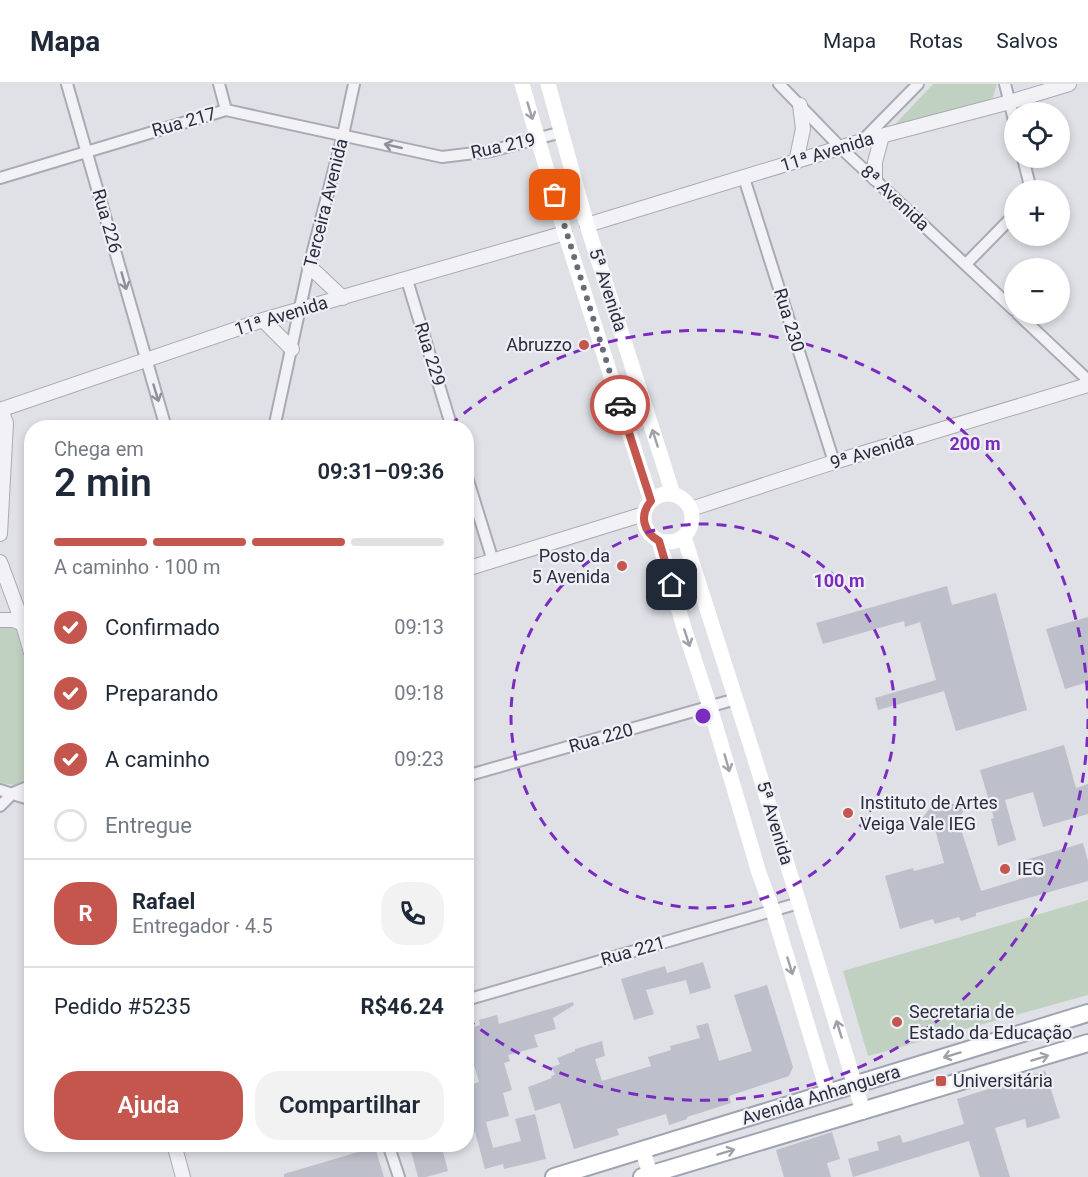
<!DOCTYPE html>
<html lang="pt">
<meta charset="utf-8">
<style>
:root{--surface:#fff;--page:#f2f2f3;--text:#1f2937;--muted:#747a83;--line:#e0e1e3;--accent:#c4564d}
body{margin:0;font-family:Roboto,sans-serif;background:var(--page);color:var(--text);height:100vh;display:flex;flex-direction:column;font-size:22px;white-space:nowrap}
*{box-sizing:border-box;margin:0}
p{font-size:20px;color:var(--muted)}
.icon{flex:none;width:33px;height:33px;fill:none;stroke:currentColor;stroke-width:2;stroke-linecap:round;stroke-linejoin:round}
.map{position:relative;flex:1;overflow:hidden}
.panel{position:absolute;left:24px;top:336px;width:450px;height:732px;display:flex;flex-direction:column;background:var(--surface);border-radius:24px;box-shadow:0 3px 9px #0003}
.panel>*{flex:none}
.tools{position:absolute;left:1004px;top:18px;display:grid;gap:12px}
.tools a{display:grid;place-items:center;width:66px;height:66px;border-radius:50%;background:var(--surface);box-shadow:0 3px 9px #0003;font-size:30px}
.pin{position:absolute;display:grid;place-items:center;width:51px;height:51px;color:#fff;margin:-26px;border-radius:12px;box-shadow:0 3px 9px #0006}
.courier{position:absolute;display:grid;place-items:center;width:60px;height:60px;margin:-30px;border:4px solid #c4564d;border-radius:50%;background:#fff;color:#222;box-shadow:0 2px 8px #0007}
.overview em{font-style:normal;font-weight:600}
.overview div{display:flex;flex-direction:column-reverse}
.overview{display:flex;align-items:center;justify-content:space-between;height:102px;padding:0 30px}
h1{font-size:39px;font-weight:600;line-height:45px}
.bar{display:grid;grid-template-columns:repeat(4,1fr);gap:9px 6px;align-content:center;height:72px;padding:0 30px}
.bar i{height:8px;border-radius:4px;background:var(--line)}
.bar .active{background:var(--accent)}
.bar p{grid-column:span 4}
.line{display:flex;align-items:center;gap:15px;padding:0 30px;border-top:2px solid var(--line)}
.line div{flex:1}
.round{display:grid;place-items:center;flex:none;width:63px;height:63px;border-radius:24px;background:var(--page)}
ol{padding:0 30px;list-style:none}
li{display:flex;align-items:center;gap:18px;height:66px}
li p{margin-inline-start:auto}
li .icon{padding:6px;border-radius:50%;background:var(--accent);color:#fff;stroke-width:4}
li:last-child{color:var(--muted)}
li i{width:33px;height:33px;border:3px solid var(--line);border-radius:50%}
.cta{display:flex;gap:12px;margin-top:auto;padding:12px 30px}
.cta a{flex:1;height:69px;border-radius:24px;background:var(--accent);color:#fff;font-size:24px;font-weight:600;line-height:69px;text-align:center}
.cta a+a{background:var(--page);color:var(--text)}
header{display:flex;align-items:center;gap:36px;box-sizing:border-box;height:84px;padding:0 30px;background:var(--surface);border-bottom:2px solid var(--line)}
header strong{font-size:28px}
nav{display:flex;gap:33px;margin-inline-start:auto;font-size:21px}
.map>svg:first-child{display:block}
.green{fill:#c1d1c1}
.building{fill:#bdbfca}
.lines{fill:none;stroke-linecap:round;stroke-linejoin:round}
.minor-casing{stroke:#a8abb4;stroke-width:14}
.tertiary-casing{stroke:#a8abb4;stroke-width:16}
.primary-casing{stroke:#9fa3b2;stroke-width:20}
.minor{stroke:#f2f2f6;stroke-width:10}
.tertiary{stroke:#f2f2f6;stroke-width:14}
.secondary{stroke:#fff;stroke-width:15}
.primary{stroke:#fff;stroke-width:16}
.oneway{stroke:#9fa0a8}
.oneway2{stroke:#8e8f9a}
.done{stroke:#696b78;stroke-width:6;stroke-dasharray:0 10.8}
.route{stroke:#c4564d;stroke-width:8}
.ring{fill:none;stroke:#7b2cbf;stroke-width:3;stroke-dasharray:10 8}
.poi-dot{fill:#c4564d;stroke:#eff0f5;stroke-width:2}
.labels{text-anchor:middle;stroke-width:4.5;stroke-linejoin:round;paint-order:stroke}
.street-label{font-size:18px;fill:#292c3d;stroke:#eff0f5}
.poi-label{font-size:18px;fill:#292c3d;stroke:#eff0f5;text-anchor:start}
.centre{fill:#7b2cbf;stroke:#eff0f5;stroke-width:3}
.ring-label{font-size:18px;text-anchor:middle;font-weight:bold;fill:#7b2cbf;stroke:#eff0f5;stroke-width:4.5;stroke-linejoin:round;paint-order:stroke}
</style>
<header>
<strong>Mapa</strong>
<nav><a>Mapa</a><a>Rotas</a><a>Salvos</a></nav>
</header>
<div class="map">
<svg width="1088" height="1093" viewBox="0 0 1088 1093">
<rect width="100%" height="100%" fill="#dfe1e7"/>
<!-- green -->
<path class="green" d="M933,0h64l-4,13 -8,6 -97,29z
M0,542h16l15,61v89l-16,9 -15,-2z
M1088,816v95l-220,61 -25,-85z"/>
<!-- building -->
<path class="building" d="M947,502l5,19 44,-12 31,117 -71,21 -12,-40 -66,19 -3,-12 61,-18 -16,-58 -15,5 -1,-6 -81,23 -7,-21z
M1088,533v65l-23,7 -19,-60z
M1064,661l12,43 12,-4v30l-45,13 -10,-35 -28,8 11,40 -18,6 -7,-27 3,-1 -14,-48z
M936,716l30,7 -8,13 23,71 46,-14 -5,-16 61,-18 5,18v20l-112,32v3l-15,5 -2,-4 -24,7 -2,-5 -33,10 -15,-53 28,-8 1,3 30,-8 -9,-34 -14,-9z
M703,878l8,26 -21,6 -4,-14 -40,10 8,24 -20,6 -13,-41 44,-13 2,7z
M767,901l26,82 -4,9 -60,20 2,7 -44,14v2l-18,6 -3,-11 -49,15 2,6 -45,14 -14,-46 -25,8 -7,-24 24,-9 -1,-2 4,-1 -3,-8 8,-3 -3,-6 18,-7v-2l27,-8 3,15 -10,3 7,22 49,-15 -3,-9 23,-7 -1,-4 30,-8 -4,-12 12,-3 11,38 33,-10 -18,-56z
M573,918l1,3 -21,13 3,11 -22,6 4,12 -30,8 2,6 -6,2 8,27 -9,3 6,23 -23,6 7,26 28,-7 -6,-22 20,-5 11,45 -42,10 -1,-5 -18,5 -10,-37 -9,2v-27l5,-1 -5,-20 13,-4 -6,-20 -7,2v-35l14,-4 -1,-5 18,-5 2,9z
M1045,987l15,47 -33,10 -2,-9 -30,9 15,49h-30l-11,-36 -116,36 -5,-18 31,-9 -2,-8 23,-7 3,8 61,-19 -7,-25z
M832,1048l8,27 -13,4 4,14h-47l-8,-27z
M409,1060h32l7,27 -22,6h-8z
M375,1063l9,30h-100v-3z"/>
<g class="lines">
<defs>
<path id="minor" d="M67,0l99,344
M219,0l7,26
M779,0l63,65 172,161
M1005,0l9,36
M862,57l56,-57
M1023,74l7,28 -1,4
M0,94l226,-68 216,47 49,-6 71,-19
M744,94l90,284
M966,180l48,-49
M407,196l45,148
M1018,230l70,66
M274,344l35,-162 34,-131 11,-51
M466,390l27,87
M466,692l270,-77
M0,706l32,10
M0,722l13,-13 19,-8
M466,916l333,-97
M388,1060l11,33"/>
<path id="tertiary" d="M796,78l7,-33 -3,-24
M875,94v-16l7,-26
M587,141l275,-84 148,-39 59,-18
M309,182l34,32
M263,236l29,29
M0,326l263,-90 302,-87
M691,425l143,-47 254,-77
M0,450l6,-111 -5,-13
M0,478l23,62 9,32
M466,485l178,-55
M0,536h14l9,4
M174,1060l9,33"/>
<path id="primary" d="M554,1093l534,-164
M642,1093l446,-134"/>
</defs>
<!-- minor casing -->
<use href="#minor" class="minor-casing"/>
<!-- tertiary casing -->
<use href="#tertiary" class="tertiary-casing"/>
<!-- primary casing -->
<use href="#primary" class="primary-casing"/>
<!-- minor -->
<use href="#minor" class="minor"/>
<!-- tertiary -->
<use href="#tertiary" class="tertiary"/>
<!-- secondary -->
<path class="secondary" d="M522,0l43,149 86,268
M548,0l39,141 86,269
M644 434a24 24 0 1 1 48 0a24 24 0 1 1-48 0Z
M684,453l69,216 110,358
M659,457l25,87 26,79 49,166 14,38 55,182
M643,1067l8,26"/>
<!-- primary -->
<use href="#primary" class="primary"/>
</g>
<!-- one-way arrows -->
<defs><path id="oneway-shaft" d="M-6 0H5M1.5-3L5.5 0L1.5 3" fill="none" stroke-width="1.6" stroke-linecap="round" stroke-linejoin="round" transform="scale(1.5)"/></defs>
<g class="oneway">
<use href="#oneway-shaft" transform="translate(530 27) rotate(73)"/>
<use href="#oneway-shaft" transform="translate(655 354) rotate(-108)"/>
<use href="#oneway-shaft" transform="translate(687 554) rotate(72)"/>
<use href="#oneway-shaft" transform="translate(727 679) rotate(74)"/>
<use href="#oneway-shaft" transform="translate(790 882) rotate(73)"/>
<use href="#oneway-shaft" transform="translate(839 945) rotate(-107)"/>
<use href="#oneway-shaft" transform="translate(952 971) rotate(163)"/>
<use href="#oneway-shaft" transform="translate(1040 974) rotate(-17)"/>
<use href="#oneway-shaft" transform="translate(726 1068) rotate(-17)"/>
</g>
<g class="oneway2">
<use href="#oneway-shaft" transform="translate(393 62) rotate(-167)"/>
<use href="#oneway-shaft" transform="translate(124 197) rotate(74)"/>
<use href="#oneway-shaft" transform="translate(156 309) rotate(73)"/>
</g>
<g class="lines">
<!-- done -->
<path class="done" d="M555,111l65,210"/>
<!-- route -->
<path class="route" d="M620,321l31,96c-12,14 -8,31 8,40l13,44"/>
</g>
<!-- distance rings -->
<g class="ring">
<circle cx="703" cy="632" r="192"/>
<path d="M1088 635A385 385 0 0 1 469 937M450 341A385 385 0 0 1 1088 629"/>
</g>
<!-- markers -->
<g class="poi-dot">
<circle cx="584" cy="261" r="6"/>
<circle cx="622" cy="482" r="6"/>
<circle cx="848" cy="729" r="6"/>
<circle cx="1005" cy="785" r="6"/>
<circle cx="897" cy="938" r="6"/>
<rect x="935" y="991" width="12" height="12" rx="3"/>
</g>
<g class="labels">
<!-- street labels -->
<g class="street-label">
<text transform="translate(184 38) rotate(-16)" y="6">Rua 217</text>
<text transform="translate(503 62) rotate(-12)" y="6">Rua 219</text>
<text transform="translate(827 68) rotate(-17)" y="6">11ª Avenida</text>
<text transform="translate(895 114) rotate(43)" y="6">8ª Avenida</text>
<text transform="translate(326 119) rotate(-76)" y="6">Terceira Avenida</text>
<text transform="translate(107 137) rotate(74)" y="6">Rua 226</text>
<text transform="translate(608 206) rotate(72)" y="6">5ª Avenida</text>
<text transform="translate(281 232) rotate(-17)" y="6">11ª Avenida</text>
<text transform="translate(789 236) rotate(73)" y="6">Rua 230</text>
<text transform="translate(430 270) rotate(73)" y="6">Rua 229</text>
<text transform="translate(872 367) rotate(-17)" y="6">9ª Avenida</text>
<text transform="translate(601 654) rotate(-16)" y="6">Rua 220</text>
<text transform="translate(775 739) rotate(73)" y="6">5ª Avenida</text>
<text transform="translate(633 867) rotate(-16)" y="6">Rua 221</text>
<text transform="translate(821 1011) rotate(-17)" y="6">Avenida Anhanguera</text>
</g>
<!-- poi labels -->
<g class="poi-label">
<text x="572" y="267" text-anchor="end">Abruzzo</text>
<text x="610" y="478" text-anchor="end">Posto da<tspan x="610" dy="21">5 Avenida</tspan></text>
<text x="860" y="725">Instituto de Artes<tspan x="860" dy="21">Veiga Vale IEG</tspan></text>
<text x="1017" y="791">IEG</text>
<text x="909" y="934">Secretaria de<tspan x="909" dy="21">Estado da Educação</tspan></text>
<text x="953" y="1003">Universitária</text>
</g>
</g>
<circle cx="703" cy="632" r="9" class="centre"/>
<g class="ring-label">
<text x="975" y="366">200 m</text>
<text x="839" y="503">100 m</text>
</g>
</svg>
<div class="tools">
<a><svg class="icon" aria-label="locate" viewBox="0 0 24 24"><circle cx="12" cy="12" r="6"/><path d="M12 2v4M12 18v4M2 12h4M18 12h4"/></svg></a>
<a>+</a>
<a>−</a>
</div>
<div class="pin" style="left:555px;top:111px;background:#ea580c"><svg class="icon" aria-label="bag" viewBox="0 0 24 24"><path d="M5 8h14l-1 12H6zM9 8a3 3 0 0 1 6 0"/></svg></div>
<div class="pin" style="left:672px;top:501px;background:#1f2937"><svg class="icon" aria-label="home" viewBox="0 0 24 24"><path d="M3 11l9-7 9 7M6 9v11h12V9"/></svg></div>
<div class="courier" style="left:620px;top:321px"><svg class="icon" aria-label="car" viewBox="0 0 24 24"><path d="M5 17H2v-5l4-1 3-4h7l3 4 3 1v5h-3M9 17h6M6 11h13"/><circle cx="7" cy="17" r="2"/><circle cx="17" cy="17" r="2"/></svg></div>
<section class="panel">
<div class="overview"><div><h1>2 min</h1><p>Chega em</p></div><em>09:31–09:36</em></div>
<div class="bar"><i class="active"></i><i class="active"></i><i class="active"></i><i></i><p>A caminho · 100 m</p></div>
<ol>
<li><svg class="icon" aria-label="check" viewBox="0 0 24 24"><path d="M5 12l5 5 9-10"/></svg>Confirmado<p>09:13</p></li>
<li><svg class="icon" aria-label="check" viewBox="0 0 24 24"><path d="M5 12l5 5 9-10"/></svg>Preparando<p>09:18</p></li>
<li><svg class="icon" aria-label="check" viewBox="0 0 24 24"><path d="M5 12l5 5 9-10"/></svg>A caminho<p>09:23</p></li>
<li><i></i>Entregue</li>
</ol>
<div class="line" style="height:108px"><b class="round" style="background:var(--accent);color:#fff">R</b><div><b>Rafael</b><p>Entregador · 4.5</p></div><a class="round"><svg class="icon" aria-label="phone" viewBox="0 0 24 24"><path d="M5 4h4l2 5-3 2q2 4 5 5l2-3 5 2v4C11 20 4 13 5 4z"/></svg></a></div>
<div class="line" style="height:78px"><div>Pedido #5235</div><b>R$46.24</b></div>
<div class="cta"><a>Ajuda</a><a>Compartilhar</a></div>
</section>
</div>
